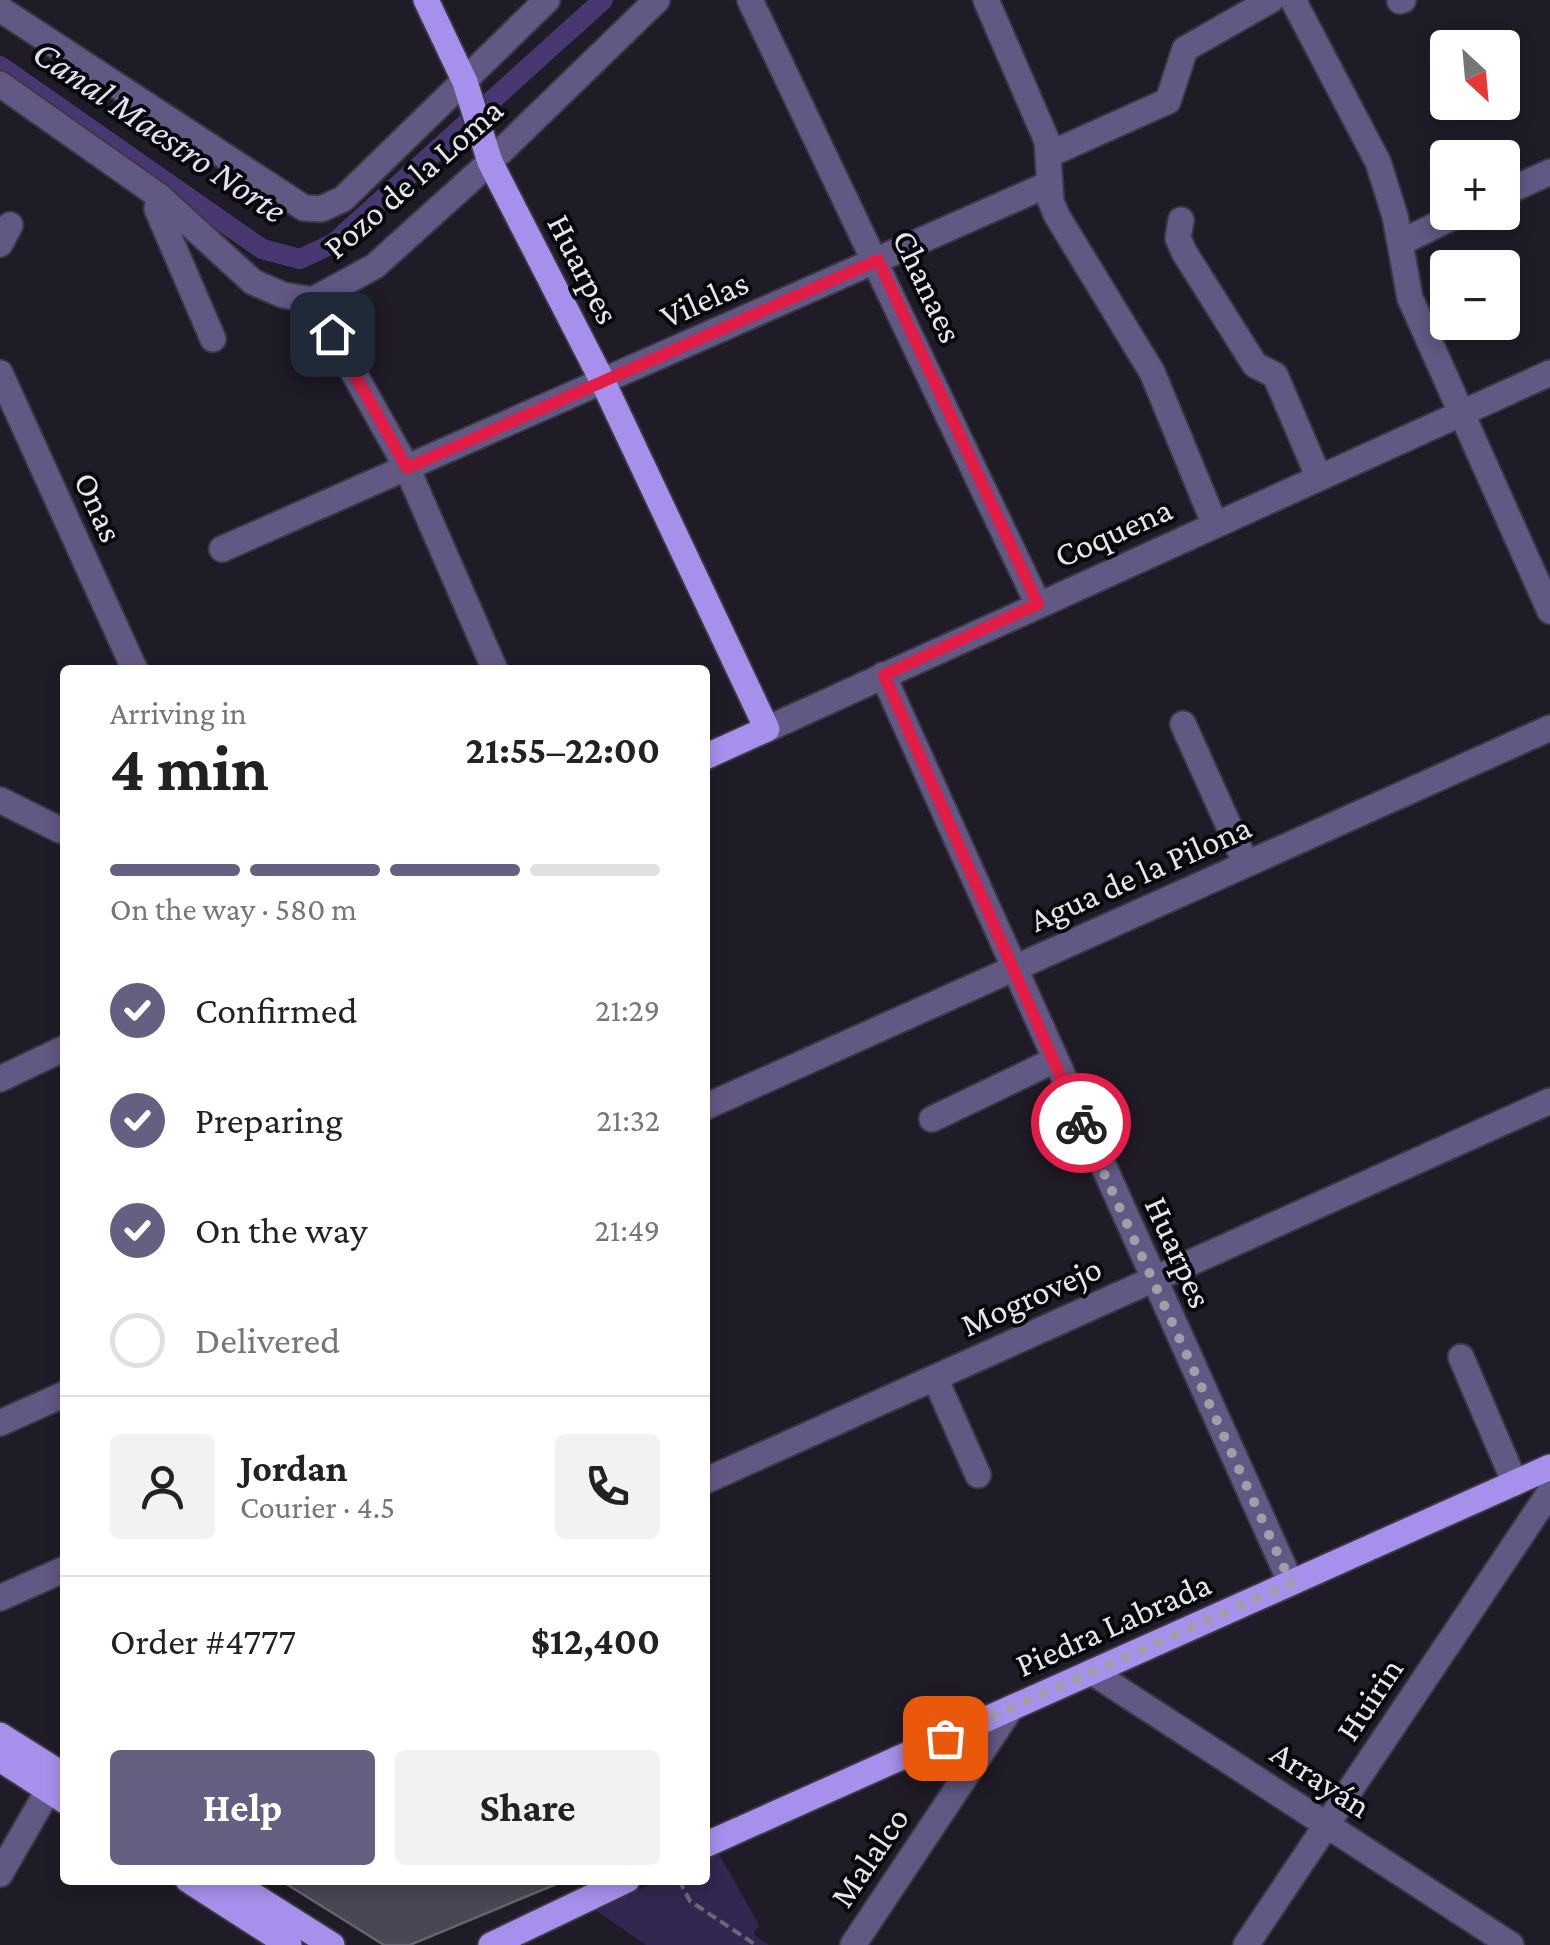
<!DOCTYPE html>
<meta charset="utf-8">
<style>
:root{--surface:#fff;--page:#f2f2f2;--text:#222;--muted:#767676;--line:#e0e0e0;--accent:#675f81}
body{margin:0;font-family:"Crimson Pro",serif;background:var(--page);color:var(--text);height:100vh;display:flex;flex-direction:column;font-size:38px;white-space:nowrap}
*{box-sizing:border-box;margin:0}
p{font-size:32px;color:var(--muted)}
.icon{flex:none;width:55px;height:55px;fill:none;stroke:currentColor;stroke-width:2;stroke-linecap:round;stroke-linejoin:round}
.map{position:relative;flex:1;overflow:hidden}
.side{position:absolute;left:60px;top:665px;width:650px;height:1220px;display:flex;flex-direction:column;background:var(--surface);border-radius:10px;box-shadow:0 5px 15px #0003}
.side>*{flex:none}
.needle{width:65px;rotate:154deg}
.controls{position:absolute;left:1430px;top:30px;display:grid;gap:20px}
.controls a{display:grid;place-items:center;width:90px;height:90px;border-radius:10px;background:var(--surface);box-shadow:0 5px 15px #0003;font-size:50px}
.pin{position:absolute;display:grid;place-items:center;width:85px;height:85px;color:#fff;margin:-42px;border-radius:20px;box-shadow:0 5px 15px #0006}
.courier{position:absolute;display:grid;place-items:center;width:100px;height:100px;margin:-50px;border:8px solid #e11d48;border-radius:50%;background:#fff;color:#222;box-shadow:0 2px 12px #0007}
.summary em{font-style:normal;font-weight:700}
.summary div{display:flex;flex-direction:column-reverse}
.summary{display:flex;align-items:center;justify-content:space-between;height:170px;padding:0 50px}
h1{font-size:65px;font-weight:700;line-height:75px}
.bar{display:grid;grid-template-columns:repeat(4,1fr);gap:15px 10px;align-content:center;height:120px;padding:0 50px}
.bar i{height:12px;border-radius:8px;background:var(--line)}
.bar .selected{background:var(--accent)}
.bar p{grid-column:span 4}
.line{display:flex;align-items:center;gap:25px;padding:0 50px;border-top:2px solid var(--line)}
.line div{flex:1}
.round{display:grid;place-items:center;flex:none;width:105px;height:105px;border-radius:10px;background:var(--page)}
ol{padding:0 50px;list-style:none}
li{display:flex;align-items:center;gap:30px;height:110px}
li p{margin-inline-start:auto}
li .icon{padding:10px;border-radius:50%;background:var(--accent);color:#fff;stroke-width:4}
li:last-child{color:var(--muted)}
li i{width:55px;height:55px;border:5px solid var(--line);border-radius:50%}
.button{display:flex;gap:20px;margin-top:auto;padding:20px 50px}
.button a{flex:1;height:115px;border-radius:10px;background:var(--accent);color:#fff;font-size:40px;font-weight:700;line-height:115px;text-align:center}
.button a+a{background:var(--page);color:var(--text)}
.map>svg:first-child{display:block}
.green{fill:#332752}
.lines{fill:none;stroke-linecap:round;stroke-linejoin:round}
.canal{stroke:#483771;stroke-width:20}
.building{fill:#4a4754;stroke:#666371;stroke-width:2.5}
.minor-casing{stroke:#3b3843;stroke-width:29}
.major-casing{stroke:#3b3843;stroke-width:29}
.path{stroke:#6a6871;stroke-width:4;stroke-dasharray:10 5;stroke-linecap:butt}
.minor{stroke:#625884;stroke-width:25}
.major{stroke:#a790ec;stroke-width:25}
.done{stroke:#a09fa7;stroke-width:10;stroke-dasharray:0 18}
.route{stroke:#e11d48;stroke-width:12}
.labels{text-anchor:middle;stroke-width:8;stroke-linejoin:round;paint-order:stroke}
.street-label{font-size:35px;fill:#e6e5ec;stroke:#08070c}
.water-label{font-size:38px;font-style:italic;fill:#e2dff2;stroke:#08070c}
</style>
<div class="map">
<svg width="1550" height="1945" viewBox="0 0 1550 1945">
<rect width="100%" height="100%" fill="#1f1c27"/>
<!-- green -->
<path class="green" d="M719,1854l40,71 -6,9 16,11h-123l-52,-36 66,-29h45v-20z"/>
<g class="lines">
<!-- canal -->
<path class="canal" d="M0,66l262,183 38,10 34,-16 269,-243"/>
</g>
<!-- building -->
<path class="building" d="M280,1880h286l-156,65h-26z"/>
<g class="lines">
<defs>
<path id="minor" d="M750,0l288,604
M986,0l61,141 4,61 6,14 95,156 63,153
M1293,0l85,162 17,54 15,82 140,313
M1400,1l3,-1
M0,9l304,199 17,1 22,-10 204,-199
M0,84l159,112 94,86 30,13 30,5 62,-34 115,-104 167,-162
M1050,154l118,-53 17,-52 86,-49
M1502,194l48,-22
M159,196l-2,13 56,130
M1181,220l-3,18 6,14 71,113 20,10 44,103
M1400,243l63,-31
M0,244l10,-19
M313,300l94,168 88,202
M0,373l135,297
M222,549l827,-365
M883,675l408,908
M1183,724l63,140
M767,729l783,-356
M0,800l60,30
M0,1079l65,-31
M705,1107l845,-379
M932,1119l121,-58
M1461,1357l54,126
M935,1378l43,97
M0,1423l65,-29
M705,1481l845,-380
M0,1598l65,-29
M1092,1672l419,273
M0,1874l57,-99
M853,1945l158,-237
M1246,1945l304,-453"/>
<path id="major" d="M426,0l39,82 25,80 113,220 164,347 -62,28
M0,1735l65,41
M0,1759l65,42
M705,1845l845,-378
M188,1880l101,65
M229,1880l103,65
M491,1945l136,-65"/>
</defs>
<!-- minor casing -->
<use href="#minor" class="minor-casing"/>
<!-- major casing -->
<use href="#major" class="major-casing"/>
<!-- path -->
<path class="path" d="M679,1880l11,21 66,44"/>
<!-- minor -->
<use href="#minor" class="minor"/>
<!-- major -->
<use href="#major" class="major"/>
</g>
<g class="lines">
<!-- done -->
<path class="done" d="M945,1738l346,-155 -210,-460"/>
<!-- route -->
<path class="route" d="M332,334l75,134 471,-208 160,344 -154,71 197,448"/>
</g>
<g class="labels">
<!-- street labels -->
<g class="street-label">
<text transform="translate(413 178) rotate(-41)" y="12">Pozo de la Loma</text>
<text transform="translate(584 269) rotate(63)" y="12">Huarpes</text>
<text transform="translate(928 286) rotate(65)" y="12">Chanaes</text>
<text transform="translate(704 299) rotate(-24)" y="12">Vilelas</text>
<text transform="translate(99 507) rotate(66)" y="12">Onas</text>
<text transform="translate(1113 532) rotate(-24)" y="12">Coquena</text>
<text transform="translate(1140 873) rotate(-24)" y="12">Agua de la Pilona</text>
<text transform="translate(1179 1252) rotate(66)" y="12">Huarpes</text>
<text transform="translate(1031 1296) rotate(-24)" y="12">Mogrovejo</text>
<text transform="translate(1113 1624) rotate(-24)" y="12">Piedra Labrada</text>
<text transform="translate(1369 1699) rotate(-56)" y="12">Huirin</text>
<text transform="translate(1321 1779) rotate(33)" y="12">Arrayán</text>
<text transform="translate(869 1857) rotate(-56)" y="12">Malalco</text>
</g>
<!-- water labels -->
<g class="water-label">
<text transform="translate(160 131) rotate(34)" y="13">Canal Maestro Norte</text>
</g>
</g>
</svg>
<div class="controls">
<a><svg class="needle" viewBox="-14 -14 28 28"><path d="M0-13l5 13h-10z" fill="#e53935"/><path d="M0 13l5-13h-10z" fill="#767676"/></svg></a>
<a>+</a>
<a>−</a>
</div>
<div class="pin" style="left:945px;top:1738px;background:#ea580c"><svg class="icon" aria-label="bag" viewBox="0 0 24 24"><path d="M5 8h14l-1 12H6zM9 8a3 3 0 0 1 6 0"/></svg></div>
<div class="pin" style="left:332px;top:334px;background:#1f2937"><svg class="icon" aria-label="home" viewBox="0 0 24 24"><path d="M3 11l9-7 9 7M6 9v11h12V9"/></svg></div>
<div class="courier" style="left:1081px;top:1123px"><svg class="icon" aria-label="bike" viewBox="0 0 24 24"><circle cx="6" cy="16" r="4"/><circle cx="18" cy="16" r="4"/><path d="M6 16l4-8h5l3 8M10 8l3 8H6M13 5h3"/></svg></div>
<section class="side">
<div class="summary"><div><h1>4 min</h1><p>Arriving in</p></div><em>21:55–22:00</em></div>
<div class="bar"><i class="selected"></i><i class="selected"></i><i class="selected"></i><i></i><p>On the way · 580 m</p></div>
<ol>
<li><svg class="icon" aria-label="check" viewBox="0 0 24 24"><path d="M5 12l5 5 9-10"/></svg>Confirmed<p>21:29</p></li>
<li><svg class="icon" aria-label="check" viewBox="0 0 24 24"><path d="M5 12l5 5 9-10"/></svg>Preparing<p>21:32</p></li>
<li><svg class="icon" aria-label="check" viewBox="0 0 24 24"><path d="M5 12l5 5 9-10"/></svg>On the way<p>21:49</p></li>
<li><i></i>Delivered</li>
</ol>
<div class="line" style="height:180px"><a class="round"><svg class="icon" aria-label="person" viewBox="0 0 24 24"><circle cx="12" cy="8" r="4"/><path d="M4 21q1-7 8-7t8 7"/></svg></a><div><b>Jordan</b><p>Courier · 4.5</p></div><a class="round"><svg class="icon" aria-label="phone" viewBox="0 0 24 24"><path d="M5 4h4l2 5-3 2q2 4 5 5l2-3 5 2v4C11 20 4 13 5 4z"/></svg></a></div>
<div class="line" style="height:130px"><div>Order #4777</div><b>$12,400</b></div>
<div class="button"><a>Help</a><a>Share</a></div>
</section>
</div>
